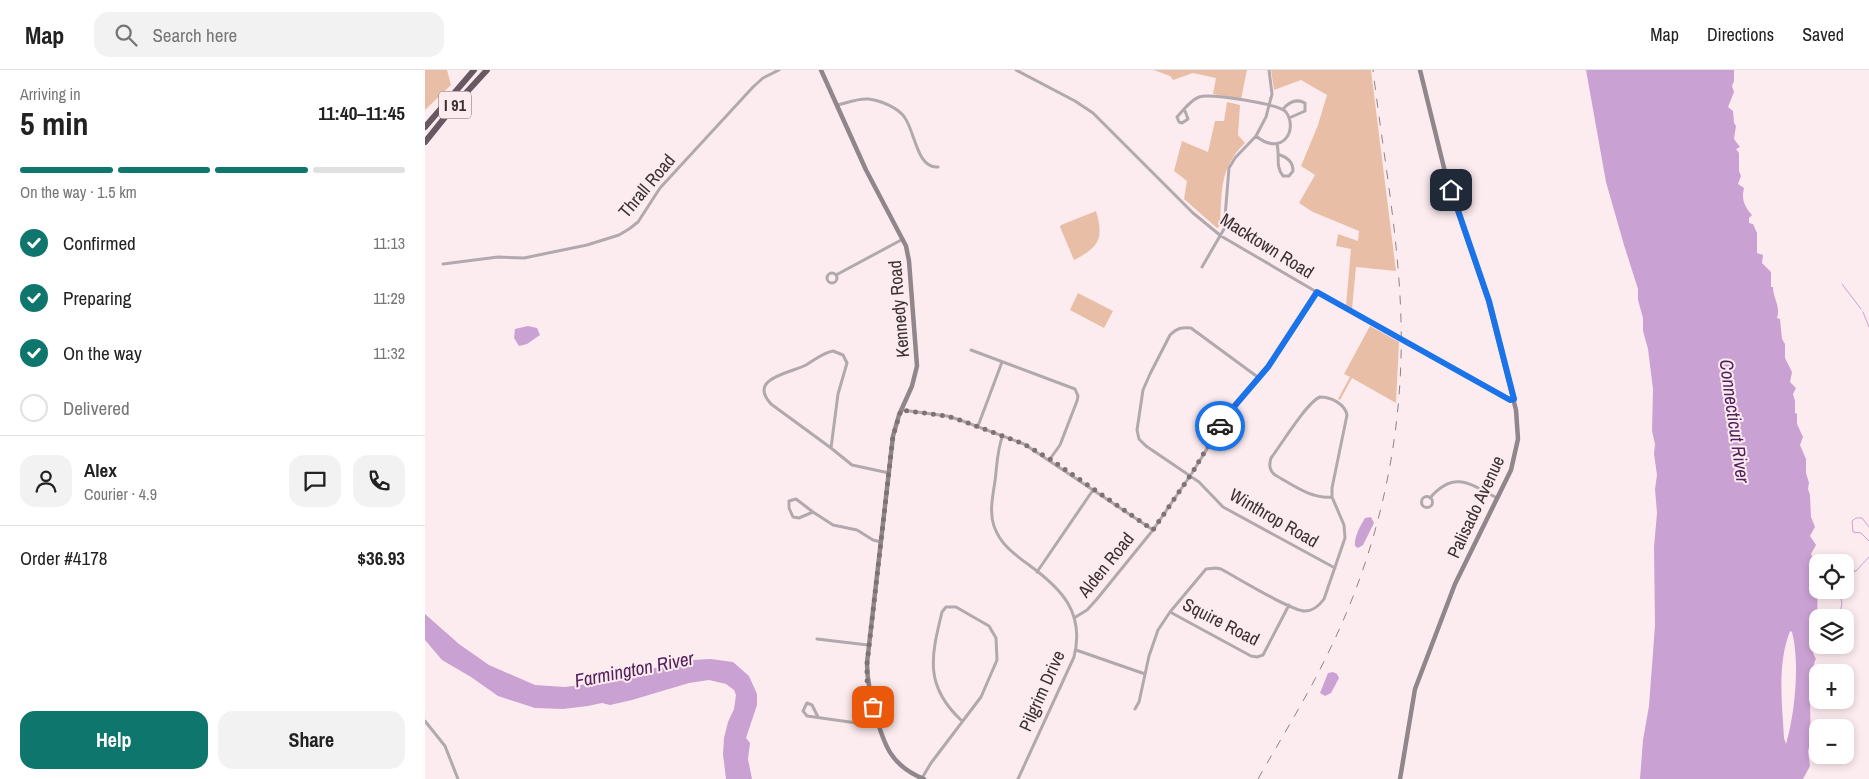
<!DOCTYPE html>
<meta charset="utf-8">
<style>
:root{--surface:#fff;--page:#f2f2f2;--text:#222;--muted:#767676;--line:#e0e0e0;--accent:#0f766e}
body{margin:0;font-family:"Archivo Narrow",sans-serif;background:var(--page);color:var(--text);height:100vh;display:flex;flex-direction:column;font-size:19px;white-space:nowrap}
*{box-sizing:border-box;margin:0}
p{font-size:16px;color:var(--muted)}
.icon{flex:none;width:28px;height:28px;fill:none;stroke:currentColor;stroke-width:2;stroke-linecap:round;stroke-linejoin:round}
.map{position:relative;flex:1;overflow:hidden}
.panel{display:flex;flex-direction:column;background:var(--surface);width:425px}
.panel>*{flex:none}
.tools{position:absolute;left:1384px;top:484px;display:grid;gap:10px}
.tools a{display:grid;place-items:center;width:45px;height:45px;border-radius:10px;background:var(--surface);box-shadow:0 2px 8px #0003;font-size:25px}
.pin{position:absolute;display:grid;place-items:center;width:42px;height:42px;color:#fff;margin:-21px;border-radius:10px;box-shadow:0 2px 8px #0006}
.courier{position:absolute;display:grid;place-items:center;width:50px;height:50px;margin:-25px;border:4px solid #1a73e8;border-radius:50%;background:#fff;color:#222;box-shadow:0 1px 6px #0007}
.headline em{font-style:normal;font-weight:800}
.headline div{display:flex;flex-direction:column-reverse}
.headline{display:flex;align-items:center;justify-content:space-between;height:85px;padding:0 20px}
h1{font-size:32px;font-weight:800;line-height:38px}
.bar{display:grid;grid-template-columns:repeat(4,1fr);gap:8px 5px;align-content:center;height:60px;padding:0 20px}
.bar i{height:6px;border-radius:4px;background:var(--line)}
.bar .current{background:var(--accent)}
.bar p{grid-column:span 4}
.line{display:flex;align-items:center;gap:12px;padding:0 20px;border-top:1px solid var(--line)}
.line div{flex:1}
.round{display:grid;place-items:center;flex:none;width:52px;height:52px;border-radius:15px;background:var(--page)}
ol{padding:0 20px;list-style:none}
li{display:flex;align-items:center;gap:15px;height:55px}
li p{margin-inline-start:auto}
li .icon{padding:5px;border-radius:50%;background:var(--accent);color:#fff;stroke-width:4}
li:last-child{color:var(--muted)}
li i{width:28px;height:28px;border:2px solid var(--line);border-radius:50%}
.action{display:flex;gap:10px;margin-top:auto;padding:10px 20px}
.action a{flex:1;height:58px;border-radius:15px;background:var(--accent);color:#fff;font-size:20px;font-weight:800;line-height:58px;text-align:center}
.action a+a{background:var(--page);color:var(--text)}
header{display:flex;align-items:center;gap:30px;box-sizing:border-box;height:70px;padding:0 25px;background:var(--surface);border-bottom:1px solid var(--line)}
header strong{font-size:24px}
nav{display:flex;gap:28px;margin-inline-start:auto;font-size:18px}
.search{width:350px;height:45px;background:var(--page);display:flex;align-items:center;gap:12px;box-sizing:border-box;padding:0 18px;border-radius:15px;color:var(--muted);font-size:19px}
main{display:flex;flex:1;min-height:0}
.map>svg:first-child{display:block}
.green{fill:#e9bea6}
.water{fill:#caa1d3;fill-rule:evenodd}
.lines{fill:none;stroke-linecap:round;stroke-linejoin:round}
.stream{stroke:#caa1d3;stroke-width:1}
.street{stroke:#b1a9ad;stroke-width:3}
.secondary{stroke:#91868c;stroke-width:4.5}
.highway{stroke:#685861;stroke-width:6}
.rail{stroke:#8f8385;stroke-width:1;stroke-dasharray:9 9;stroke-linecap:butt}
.done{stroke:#7e7274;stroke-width:5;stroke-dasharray:0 9}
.route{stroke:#1a73e8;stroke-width:6}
.labels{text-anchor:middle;stroke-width:4;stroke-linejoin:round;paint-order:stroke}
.shield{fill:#fdecef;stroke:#74696b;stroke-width:1}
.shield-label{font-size:16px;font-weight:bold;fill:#393132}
.street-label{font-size:18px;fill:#393132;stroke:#fdecef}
.water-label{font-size:19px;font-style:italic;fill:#52205d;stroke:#fdecef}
</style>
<header>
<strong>Map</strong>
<div class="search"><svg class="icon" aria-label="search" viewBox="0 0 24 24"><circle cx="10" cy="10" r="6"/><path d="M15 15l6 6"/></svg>Search here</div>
<nav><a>Map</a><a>Directions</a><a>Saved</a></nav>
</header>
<main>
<section class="panel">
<div class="headline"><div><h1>5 min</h1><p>Arriving in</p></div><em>11:40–11:45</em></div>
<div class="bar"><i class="current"></i><i class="current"></i><i class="current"></i><i></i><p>On the way · 1.5 km</p></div>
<ol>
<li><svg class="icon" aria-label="check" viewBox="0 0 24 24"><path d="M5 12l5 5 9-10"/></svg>Confirmed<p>11:13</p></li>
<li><svg class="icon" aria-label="check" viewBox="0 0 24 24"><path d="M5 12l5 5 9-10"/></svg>Preparing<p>11:29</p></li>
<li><svg class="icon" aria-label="check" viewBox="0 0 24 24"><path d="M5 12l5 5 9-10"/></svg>On the way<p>11:32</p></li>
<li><i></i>Delivered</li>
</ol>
<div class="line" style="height:90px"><a class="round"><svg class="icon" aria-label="person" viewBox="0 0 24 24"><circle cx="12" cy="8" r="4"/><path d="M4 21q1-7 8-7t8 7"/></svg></a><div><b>Alex</b><p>Courier · 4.9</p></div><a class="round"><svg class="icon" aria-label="chat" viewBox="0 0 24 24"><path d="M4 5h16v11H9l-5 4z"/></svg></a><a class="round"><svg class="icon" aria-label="phone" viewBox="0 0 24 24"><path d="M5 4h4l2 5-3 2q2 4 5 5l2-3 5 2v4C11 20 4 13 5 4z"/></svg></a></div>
<div class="line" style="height:65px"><div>Order #4178</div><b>$36.93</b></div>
<div class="action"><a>Help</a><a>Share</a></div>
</section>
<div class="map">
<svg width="1444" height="709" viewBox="0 0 1444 709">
<rect width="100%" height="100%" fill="#fdecef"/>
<!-- green -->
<path class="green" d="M0,0h22l4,15 -26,25z
M729,0h93l-6,29 -28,-5 3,-16 -23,-5 -20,7 -3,-4z
M846,0h100l25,201 -40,-4 -4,42 -6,-3 5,-57 -15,-3 2,-12 20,7 1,-10 -46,-19 -14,-9 16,-28 -14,-9 17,-41 9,-30 -26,-15 -27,10z
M802,32l13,3 -2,30 7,8c-26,25 -23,49 -25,83l-3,2 -33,-29 3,-18 -13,-10 8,-30 26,11 7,-31h9z
M671,141c8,27 4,36 -22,49l-14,-33 1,-2z
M653,223l35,18 -9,17 -34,-18z
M945,256l29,16 -3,61 -44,-25 -12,22 -2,-1 12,-22 -6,-3z"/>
<!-- water -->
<path class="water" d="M1161,0h148v11l-2,5 2,6 -6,15 5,4 1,12 2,3 -2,13 6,8 -4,2 3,4v18l2,5 -3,8 6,4c-3,12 1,19 8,27l-3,3v5l4,1 4,9v20l6,2 -1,8 9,9v15h2c0,11 8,20 4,31l3,1 2,20 3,5v14l7,14 -2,10 6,6 -3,6 2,7v12l2,1v10l6,13 -3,8 6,14v14l3,10 -1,6 2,6 1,22 4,10 -5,9 6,9 -5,9 6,12 -2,12 2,3c1,22 0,43 0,64h3l-7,8 3,6c-4,6 -4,24 -1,31l-3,3 -2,13 1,36 -3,9 2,15 -7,13h-163l3,-39 6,-34 6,-81 -1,-78 3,-34 -2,-24 2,-14 -3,-21 1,-10 -3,-13 1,-42 -5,-40 -5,-18v-13l-5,-18v-11l-14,-44 -18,-63zM1365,561l2,1c8,31 3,81 -6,112l-2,-6c-2,-36 -7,-73 6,-107z
M103,256l9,2 3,7 -13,9 -8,2 -5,-8 1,-9z
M946,447l3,6 -11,22 -5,3 -3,-2c-1,-9 5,-20 10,-28z
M0,544l34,30 30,21 46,20 30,2 60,-8 49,-18 37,-2 22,3 16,14 8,18v11l-11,33 4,5 -2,16 4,20h-26l-3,-25 1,-16 4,-16 6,-13 2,-14 -2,-5 -8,-6 -17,-4 -20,3 -57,17 -22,5 -8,-2 -14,3 -25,3 -28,-1 -37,-12 -27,-19 -29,-17 -17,-20z
M908,602l4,2 2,4 -8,15 -6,3 -5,-3 8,-20z"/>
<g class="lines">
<!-- stream -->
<path class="stream" d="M1417,214l19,25
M1438,242l6,15
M1444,457l-7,-9h-6l-4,3 1,11 8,1 8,8
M1418,492l7,-1 5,11 14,-15
M1414,520l3,13 -3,15"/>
<!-- street -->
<path class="street" d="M591,0l59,31 18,12 100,100 28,23 147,86 142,77h3
M412,35c10,-2 21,-7 31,-6 12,1 31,9 37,19 10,14 12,51 33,49
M858,39c6,-7 13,-11 22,-6v8l-16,7
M760,41l3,8 -6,4 -3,-1 -2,-5c6,-7 14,-17 22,-20 11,-4 81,7 87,15 13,19 -5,45 -30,24
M852,74c3,11 -2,22 6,32h6l4,-5c0,-9 -5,-13 -13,-16
M18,194l55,-7 26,1 63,-13 32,-10 10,-6 9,-7 22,-34 93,-101 10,-9 16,-8
M777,197l22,-38 5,-61 6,-10 21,-22 10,-19 6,-23 -3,-24
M402 208a5 5 0 1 1 10 0a5 5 0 1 1-10 0Z
M411,205l67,-36
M546,280l104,39 3,7 -1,5 -17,44 -10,14
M408,281l10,4 4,8 -9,31 -7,54 -60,-44c-24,-26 20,-31 35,-39 9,-5 16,-12 27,-14z
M834,308l-68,-50c-9,-1 -14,0 -21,7l-20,39 -7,16 -6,40 2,9 7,7 53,36 24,25 112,61
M895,327c11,0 25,7 27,18l-15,73v9c-21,2 -39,-12 -57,-22 -6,-5 -6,-10 -4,-17 10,-13 36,-56 49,-61z
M477,340l45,6 13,4 64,24 129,86
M553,356l24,-64
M578,365c-6,14 -6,31 -8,46 -2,14 -6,31 -1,45 6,18 20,28 35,39 33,24 56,48 45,92l-56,122
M406,378l21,17 37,8
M996.5 432a5.5 5.5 0 1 1 11 0a5.5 5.5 0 1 1-11 0Z
M1005,428c24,-28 40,-14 67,0
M371,429l17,13 -14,6 -6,-1 -4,-9v-7z
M388,442l20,13 24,5 16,10 8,2
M612,502l56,-82
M745,542l81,44 6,1 6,-2 26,-50
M649,548l13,-8 10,-11 56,-69 39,-57 33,-53 43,-53 49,-75
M392,569l51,6
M651,580l69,24
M710,639l4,-7 10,-46 9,-26 12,-18 36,-43 10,-1 5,1c15,8 70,42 84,42 8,0 14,-5 19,-12l21,-61 -1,-13 -12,-28
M393,647l-6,-12 -5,-2 -4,8 4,5 71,10
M0,651l20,25 13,33
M497,708l9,-15 50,-66 16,-37 -1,-22 -7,-12 -33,-19h-10l-4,5c-11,45 -18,74 20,109"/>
<!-- secondary -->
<path class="secondary" d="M396,0l45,100 40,76 3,15 8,105 -5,20 -13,29 -6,21 -26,227c0,18 4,34 8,50 9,32 16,53 49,66
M975,709l15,-90 40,-105 56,-114 7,-31 -2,-29 -28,-110 -41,-120 -27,-110"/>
<!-- highway -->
<path class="highway" d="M0,57l49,-57
M0,72l29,-36 33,-36"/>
<!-- rail -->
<path class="rail" d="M833,709c25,-44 52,-87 73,-132 49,-101 73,-214 70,-326 -2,-83 -18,-168 -28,-251"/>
</g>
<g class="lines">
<!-- done -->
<path class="done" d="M448,637l-6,-27v-16l26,-228 8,-26 46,6 13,4 64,24 26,15 103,71 39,-57 28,-47"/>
<!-- route -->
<path class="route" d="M795,356l12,-17 36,-42 49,-75 193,108 4,-1 -25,-98 -38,-111"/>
</g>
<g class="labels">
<!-- shield labels -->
<rect class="shield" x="14" y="21.5" width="32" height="27" rx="4"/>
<g class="shield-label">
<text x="30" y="41">I 91</text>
</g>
<!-- street labels -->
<g class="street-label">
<text transform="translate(222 116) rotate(-50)" y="6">Thrall Road</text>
<text transform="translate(842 176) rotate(32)" y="6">Macktown Road</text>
<text transform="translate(474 239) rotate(-95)" y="6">Kennedy Road</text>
<text transform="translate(1051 437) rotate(-65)" y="6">Palisado Avenue</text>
<text transform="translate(849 448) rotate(30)" y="6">Winthrop Road</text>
<text transform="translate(681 495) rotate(-51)" y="6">Alden Road</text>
<text transform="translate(796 552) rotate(27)" y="6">Squire Road</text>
<text transform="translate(617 621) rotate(-66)" y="6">Pilgrim Drive</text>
</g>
<!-- water labels -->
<g class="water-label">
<text transform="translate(1310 351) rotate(82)" y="7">Connecticut River</text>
<text transform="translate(209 599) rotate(-11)" y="7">Farmington River</text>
</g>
</g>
</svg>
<div class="tools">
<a><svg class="icon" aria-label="locate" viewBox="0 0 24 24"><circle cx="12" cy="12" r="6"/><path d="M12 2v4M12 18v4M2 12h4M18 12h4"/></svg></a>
<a><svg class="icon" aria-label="layers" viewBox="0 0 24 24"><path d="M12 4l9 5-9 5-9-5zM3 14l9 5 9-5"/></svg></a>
<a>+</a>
<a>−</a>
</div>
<div class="pin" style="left:448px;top:637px;background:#ea580c"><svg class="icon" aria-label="bag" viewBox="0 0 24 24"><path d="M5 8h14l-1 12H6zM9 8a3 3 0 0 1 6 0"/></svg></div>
<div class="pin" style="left:1026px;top:120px;background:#1f2937"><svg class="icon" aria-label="home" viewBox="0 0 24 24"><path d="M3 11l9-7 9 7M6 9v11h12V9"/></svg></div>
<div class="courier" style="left:795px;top:356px"><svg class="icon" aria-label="car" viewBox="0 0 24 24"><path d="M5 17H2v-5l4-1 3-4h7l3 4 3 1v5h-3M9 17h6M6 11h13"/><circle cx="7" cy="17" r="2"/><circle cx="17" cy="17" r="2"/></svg></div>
</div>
</main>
